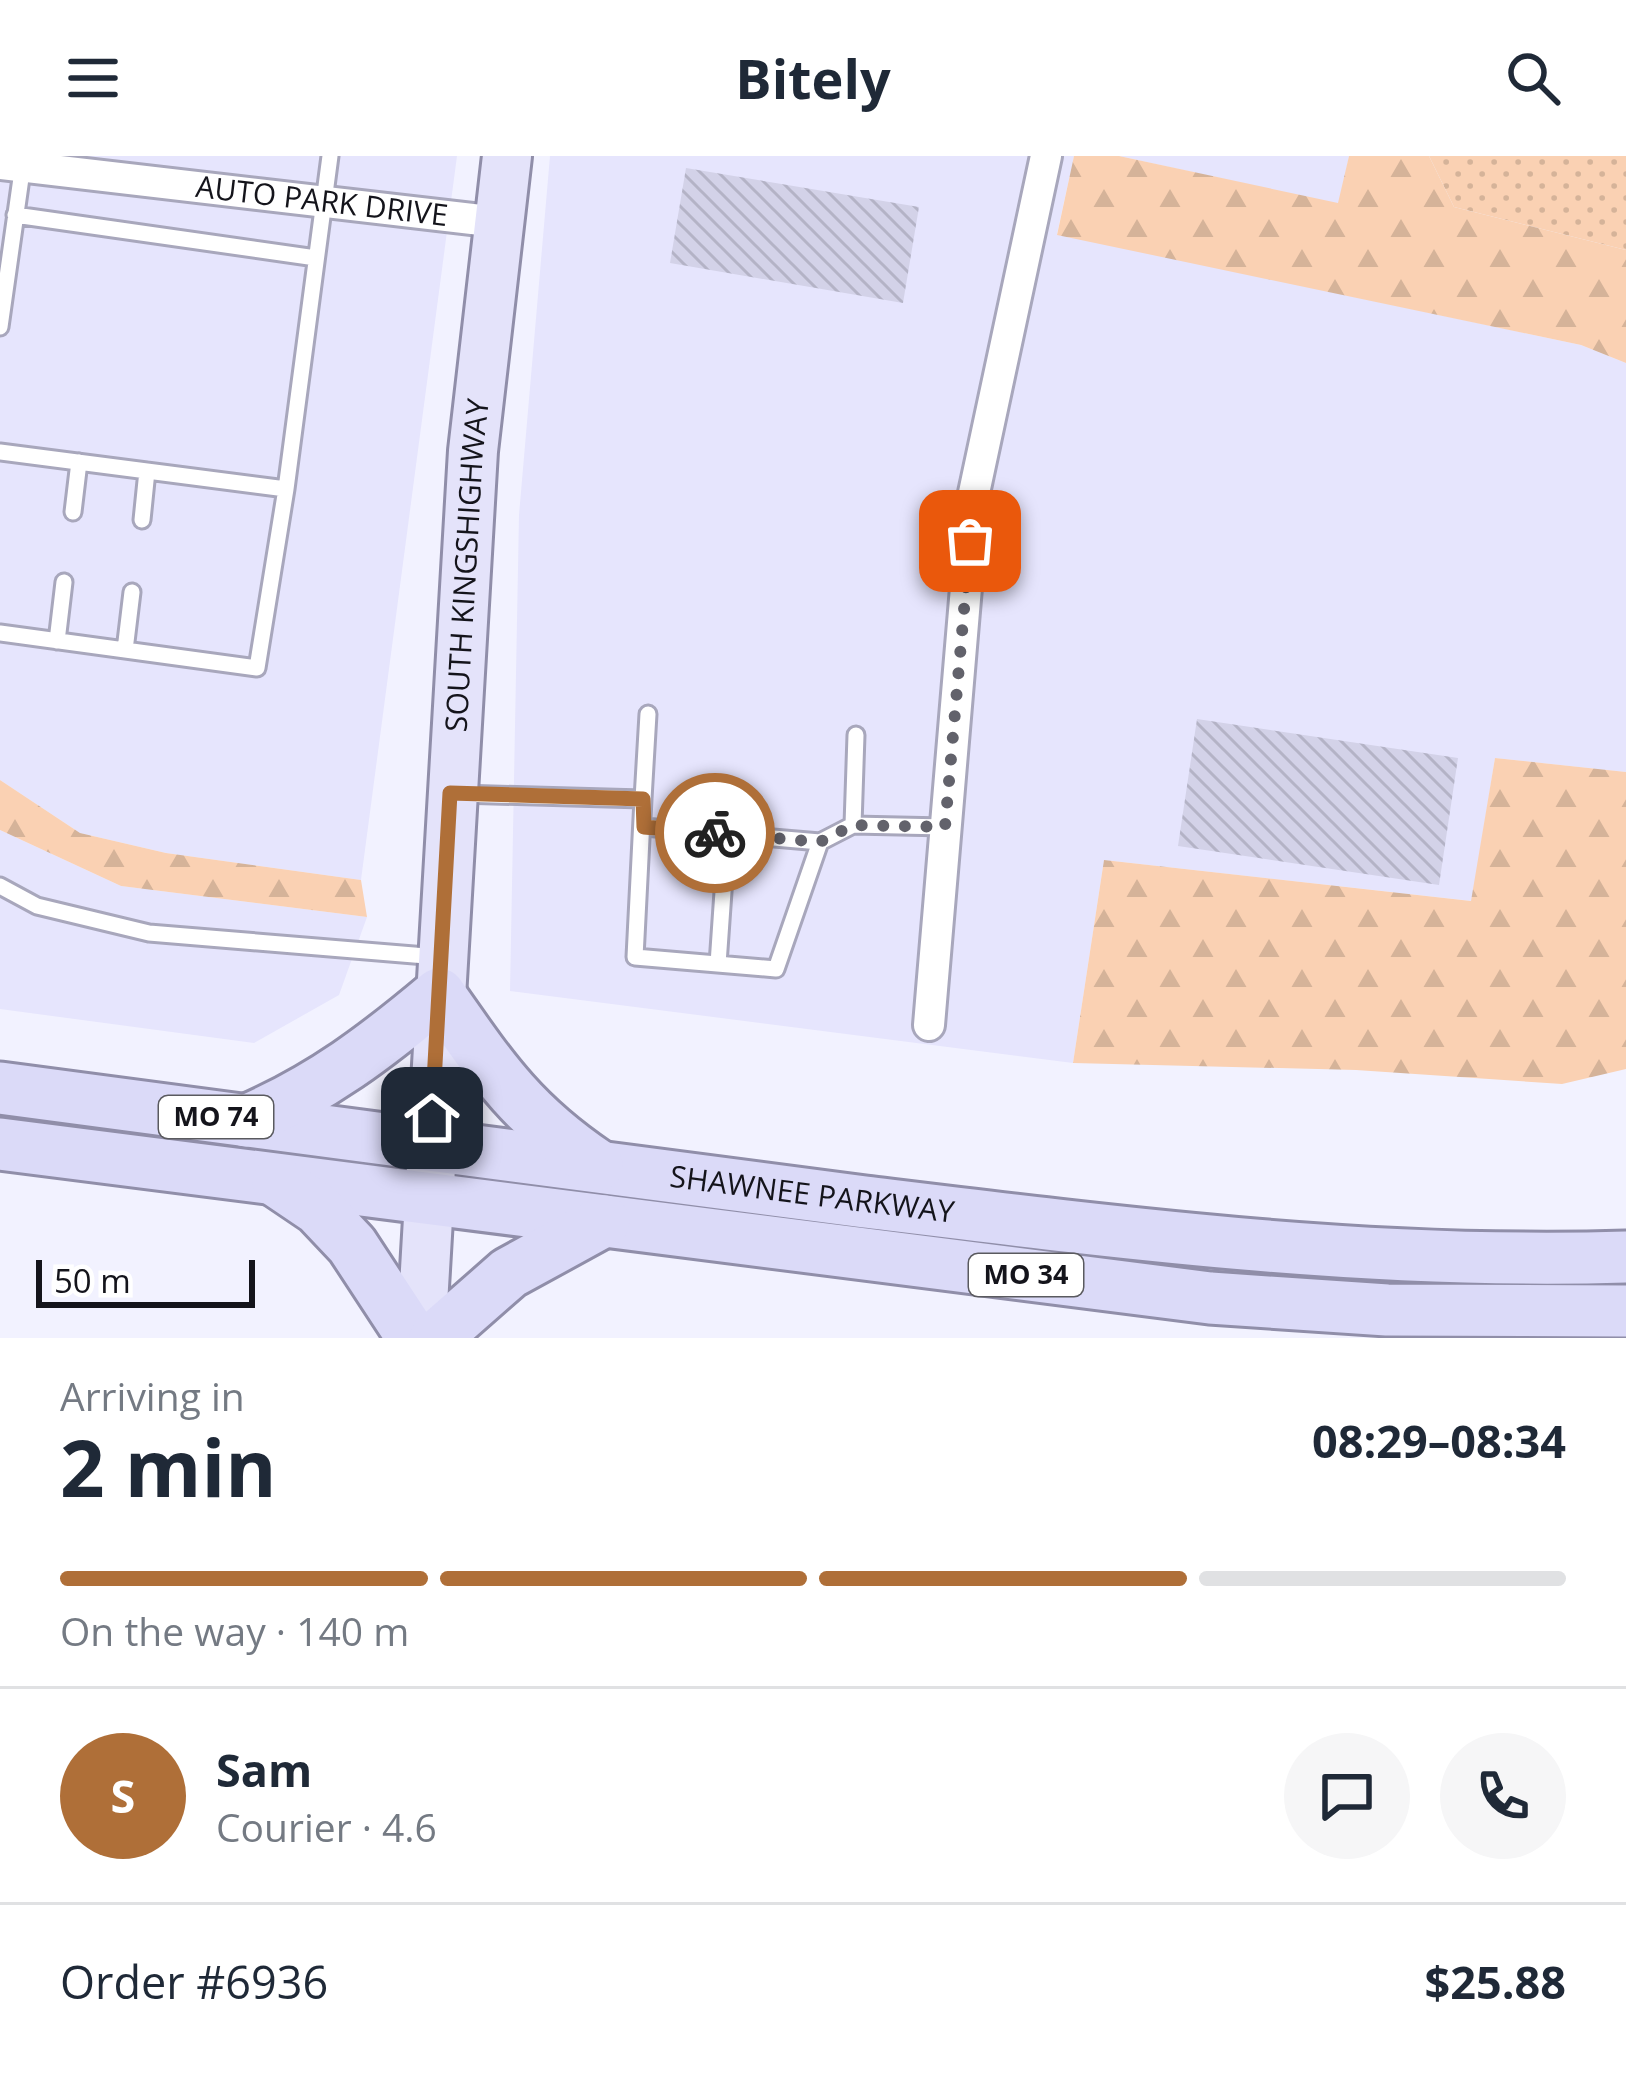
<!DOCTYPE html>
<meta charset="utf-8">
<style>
:root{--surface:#fff;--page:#f6f6f7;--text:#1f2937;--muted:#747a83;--line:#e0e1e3;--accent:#af6f38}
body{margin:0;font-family:"Open Sans",sans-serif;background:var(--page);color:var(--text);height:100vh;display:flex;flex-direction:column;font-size:45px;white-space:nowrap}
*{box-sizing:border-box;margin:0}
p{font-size:39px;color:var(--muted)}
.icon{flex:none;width:66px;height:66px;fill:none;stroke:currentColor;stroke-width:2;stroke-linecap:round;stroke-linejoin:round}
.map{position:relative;height:1182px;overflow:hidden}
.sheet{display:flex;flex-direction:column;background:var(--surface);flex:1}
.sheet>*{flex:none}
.scale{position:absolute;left:36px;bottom:30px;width:219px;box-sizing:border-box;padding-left:12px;border:6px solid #14141b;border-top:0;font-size:33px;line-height:42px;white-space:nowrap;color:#14141b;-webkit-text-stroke:9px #fff;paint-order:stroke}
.pin{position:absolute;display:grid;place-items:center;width:102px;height:102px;color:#fff;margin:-51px;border-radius:24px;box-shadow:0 6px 18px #0006}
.courier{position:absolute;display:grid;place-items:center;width:120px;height:120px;margin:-60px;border:9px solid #af6f38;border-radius:50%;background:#fff;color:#222;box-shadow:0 3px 15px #0007}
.head em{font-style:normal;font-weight:700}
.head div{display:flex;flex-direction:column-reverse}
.head{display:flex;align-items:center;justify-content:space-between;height:204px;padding:0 60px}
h1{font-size:78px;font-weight:700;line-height:90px}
.bar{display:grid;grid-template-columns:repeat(4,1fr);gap:18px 12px;align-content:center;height:144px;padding:0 60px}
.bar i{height:15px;border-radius:9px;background:var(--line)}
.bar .on{background:var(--accent)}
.bar p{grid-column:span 4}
.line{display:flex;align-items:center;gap:30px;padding:0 60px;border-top:3px solid var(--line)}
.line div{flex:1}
.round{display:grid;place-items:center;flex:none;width:126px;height:126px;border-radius:63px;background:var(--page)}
header{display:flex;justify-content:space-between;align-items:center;height:156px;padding:0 60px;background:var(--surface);font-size:54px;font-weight:700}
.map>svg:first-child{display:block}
.built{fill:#e6e5fd}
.grass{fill:url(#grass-dots)}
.forest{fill:url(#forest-firs)}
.building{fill:url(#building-back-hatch)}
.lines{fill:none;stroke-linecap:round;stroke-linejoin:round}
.service-casing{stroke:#a8a7bc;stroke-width:21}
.minor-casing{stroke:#a8a7bc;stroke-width:36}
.primary-casing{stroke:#908ea9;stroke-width:54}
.trunk-casing{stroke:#908ea9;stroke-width:57}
.service{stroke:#fff;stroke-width:15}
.minor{stroke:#fff;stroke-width:30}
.primary{stroke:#e4e3fa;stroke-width:48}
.trunk{stroke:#dbdaf8;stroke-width:51}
.done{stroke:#62626b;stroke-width:12;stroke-dasharray:0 21.6}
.route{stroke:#af6f38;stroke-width:15}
.labels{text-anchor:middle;stroke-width:9;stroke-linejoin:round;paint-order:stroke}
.shield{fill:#fff;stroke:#5a5a5f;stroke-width:3}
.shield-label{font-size:27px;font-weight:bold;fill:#14141b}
.street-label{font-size:30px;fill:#14141b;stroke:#fff}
</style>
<header><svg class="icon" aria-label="menu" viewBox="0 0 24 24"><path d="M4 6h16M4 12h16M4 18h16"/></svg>Bitely<svg class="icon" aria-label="search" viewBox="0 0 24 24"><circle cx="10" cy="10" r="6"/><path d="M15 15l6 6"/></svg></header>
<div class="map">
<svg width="1626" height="1182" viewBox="0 0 1626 1182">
<defs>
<pattern id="grass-dots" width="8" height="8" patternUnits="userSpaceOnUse" patternTransform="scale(3)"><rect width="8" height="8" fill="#fad1b3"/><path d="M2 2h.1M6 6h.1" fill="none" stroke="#d5b399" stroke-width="1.8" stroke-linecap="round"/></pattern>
<pattern id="forest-firs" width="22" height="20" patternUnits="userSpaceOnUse" patternTransform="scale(3)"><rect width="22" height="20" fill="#fad1b3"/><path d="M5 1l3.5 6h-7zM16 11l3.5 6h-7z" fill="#d5b399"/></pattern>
<pattern id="building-back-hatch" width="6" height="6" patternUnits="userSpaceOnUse" patternTransform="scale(3)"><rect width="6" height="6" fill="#d3d2e8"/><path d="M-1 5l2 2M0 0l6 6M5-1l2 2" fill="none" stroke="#b4b3c6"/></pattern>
</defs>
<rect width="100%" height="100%" fill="#f2f2ff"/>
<!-- built -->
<path class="built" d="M0,0h457l-96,724 -195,-27 -86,-20 -80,-53z
M550,0h524l-17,78 524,111 45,18v409l-131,-14 -23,143 -368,-41 -31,203 -563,-72 9,-476z
M1119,0h230l-10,48z
M0,674l121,56 246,31 -28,78 -85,48 -254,-34z"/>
<!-- grass -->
<path class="grass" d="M1429,0h197v94l-172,-43z"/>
<!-- forest -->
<path class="forest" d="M1074,0h45l219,47 11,-47h80l25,51 172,43v113l-45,-18 -524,-110z
M1495,602l131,14v297l-64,15 -206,-14 -283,-7 31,-203 367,41z
M0,624l80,53 86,20 195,27 6,37 -246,-31 -121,-56z"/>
<!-- building -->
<path class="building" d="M686,12l233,39 -16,96 -233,-40z
M1197,563l261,39 -19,127 -261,-39z"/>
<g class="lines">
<defs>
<path id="service" d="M15,59l301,43
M0,171l23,-163
M0,296l286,37
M73,356l6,-50
M142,364l5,-49
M0,477l257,35 29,-179 44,-333
M57,485l7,-59
M125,494l7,-58
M459,638l184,5 -8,158 141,12 44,-127 -176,-15
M643,643l5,-85
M853,669l3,-90
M820,686l33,-17 92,2
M0,730l37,20 112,27 289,24
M718,808l9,-130"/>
<g id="minor">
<path id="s1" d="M0,8l498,58"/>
<path d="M929,869l45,-532 72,-337"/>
</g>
<g id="primary">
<path id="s2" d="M421,1182l52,-887 34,-295"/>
</g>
<g id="trunk">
<path id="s3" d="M0,932c288,38 577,77 865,114 254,31 505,63 761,55"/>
<path d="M246,965c76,-33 130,-74 193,-127 52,74 81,119 158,171"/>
<path d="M0,988l1210,154 177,12 239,1"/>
<path d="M278,1026l40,27 34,36 61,93"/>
<path d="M435,1182l74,-65 95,-52"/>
</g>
</defs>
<!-- service casing -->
<use href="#service" class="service-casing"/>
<!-- minor casing -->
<use href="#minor" class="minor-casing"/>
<!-- primary casing -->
<use href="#primary" class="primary-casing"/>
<!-- trunk casing -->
<use href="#trunk" class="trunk-casing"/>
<!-- service -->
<use href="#service" class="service"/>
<!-- minor -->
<use href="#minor" class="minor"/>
<!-- primary -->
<use href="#primary" class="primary"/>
<!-- trunk -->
<use href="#trunk" class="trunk"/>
</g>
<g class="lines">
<!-- done -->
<path class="done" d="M715,677l105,9 33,-17 92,2 25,-286"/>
<!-- route -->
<path class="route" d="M432,962l18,-325 193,6 1,28 71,6"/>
</g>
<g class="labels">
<!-- shield labels -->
<g class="shield">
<rect x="159" y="940" width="114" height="42" rx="9"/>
<rect x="969" y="1098" width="114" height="42" rx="9"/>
</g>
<g class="shield-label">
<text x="216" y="970">MO 74</text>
<text x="1026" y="1128">MO 34</text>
</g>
<!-- street labels -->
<g class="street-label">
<text dy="10" stroke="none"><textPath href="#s1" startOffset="324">AUTO PARK DRIVE</textPath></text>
<text dy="10" stroke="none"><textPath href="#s2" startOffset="774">SOUTH KINGSHIGHWAY</textPath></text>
<text dy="10" stroke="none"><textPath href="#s3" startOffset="819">SHAWNEE PARKWAY</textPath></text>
</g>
</g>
</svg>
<div class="scale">50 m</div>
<div class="pin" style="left:970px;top:385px;background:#ea580c"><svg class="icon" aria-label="bag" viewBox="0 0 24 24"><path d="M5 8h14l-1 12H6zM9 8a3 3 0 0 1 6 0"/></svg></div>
<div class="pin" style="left:432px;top:962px;background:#1f2937"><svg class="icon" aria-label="home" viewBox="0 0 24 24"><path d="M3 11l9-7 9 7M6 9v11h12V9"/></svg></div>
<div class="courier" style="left:715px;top:677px"><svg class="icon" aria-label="bike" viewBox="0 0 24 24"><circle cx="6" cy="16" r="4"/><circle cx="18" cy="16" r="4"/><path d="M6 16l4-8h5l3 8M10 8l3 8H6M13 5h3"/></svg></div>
</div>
<section class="sheet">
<div class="head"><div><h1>2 min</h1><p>Arriving in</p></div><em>08:29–08:34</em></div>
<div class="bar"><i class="on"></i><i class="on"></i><i class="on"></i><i></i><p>On the way · 140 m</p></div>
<div class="line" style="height:216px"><b class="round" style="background:var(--accent);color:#fff">S</b><div><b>Sam</b><p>Courier · 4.6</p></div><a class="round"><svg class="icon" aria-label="chat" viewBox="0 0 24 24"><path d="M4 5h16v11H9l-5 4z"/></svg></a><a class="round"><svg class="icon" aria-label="phone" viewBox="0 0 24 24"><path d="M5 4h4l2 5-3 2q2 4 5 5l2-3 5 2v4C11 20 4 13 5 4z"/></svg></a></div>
<div class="line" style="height:156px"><div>Order #6936</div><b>$25.88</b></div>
</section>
